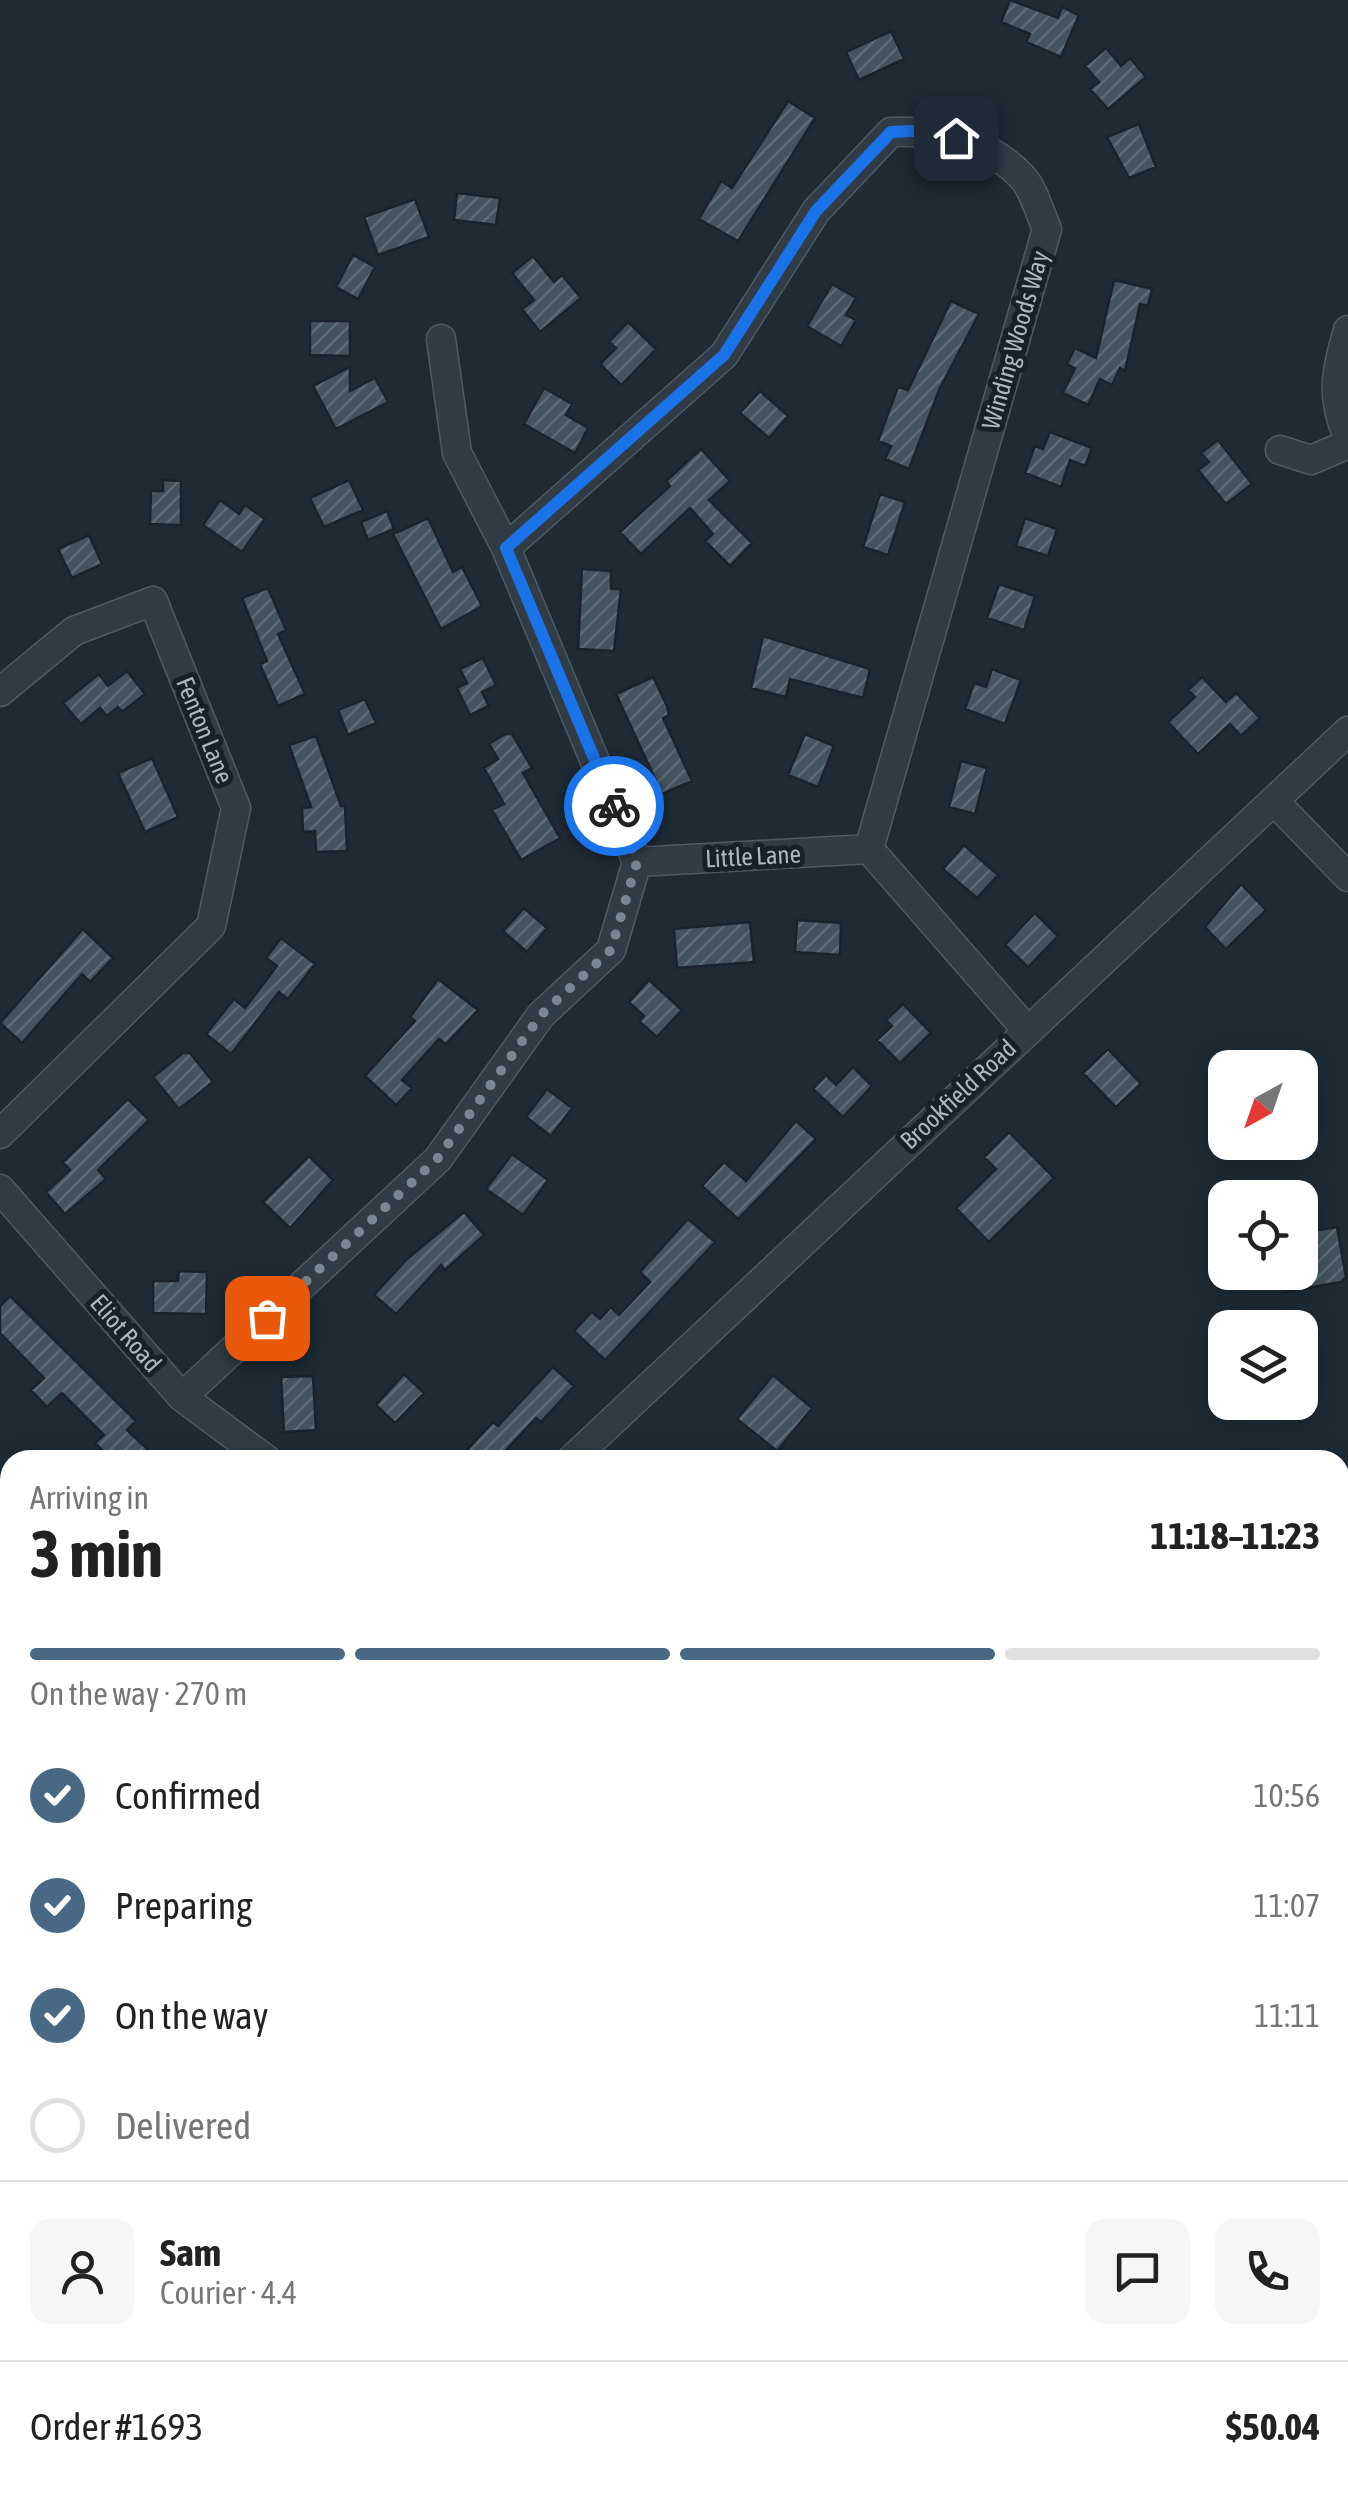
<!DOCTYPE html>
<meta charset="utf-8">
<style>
:root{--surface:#fff;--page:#f6f6f6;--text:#222;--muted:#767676;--line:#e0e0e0;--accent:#486884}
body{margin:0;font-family:"Asap Condensed",sans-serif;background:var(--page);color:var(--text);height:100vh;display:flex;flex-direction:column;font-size:38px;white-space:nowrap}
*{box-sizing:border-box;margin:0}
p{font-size:32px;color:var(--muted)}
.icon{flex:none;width:55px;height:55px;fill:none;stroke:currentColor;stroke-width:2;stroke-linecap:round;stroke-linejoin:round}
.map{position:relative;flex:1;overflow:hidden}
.sheet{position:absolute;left:0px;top:1450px;width:1350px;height:1062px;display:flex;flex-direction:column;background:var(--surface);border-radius:30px 30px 0 0;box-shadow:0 5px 25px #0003}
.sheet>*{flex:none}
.needle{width:65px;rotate:220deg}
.buttons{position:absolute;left:1208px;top:1050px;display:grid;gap:20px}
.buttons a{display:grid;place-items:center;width:110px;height:110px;border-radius:20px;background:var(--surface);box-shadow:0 5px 25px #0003;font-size:50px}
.pin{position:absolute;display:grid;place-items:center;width:85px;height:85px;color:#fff;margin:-42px;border-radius:20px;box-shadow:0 5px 15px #0006}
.courier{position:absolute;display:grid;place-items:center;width:100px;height:100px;margin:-50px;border:8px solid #1a73e8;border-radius:50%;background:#fff;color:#222;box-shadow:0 2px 12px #0007}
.head em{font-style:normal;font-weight:700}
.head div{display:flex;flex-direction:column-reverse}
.head{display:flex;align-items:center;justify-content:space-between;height:170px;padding:0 30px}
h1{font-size:65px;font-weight:700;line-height:75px}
.bar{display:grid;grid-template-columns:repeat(4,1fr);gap:15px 10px;align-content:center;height:120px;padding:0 30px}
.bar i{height:12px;border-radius:8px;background:var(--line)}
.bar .current{background:var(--accent)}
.bar p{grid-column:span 4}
.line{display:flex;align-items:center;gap:25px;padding:0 30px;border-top:2px solid var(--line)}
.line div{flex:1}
.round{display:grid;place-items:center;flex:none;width:105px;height:105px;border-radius:20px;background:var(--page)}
ol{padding:0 30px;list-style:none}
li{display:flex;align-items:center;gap:30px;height:110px}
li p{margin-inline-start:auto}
li .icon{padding:10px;border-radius:50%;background:var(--accent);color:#fff;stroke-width:4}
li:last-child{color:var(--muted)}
li i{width:55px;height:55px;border:5px solid var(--line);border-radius:50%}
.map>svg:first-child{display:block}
.building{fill:url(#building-hatch);stroke:#19232c;stroke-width:2.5}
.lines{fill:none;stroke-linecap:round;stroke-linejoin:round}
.minor-casing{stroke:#4e5a64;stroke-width:31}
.highway-casing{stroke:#3c4750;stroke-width:46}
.minor{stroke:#313d46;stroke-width:28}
.highway{stroke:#6c5c4e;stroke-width:42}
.done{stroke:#798792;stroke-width:10;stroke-dasharray:0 18}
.route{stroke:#1a73e8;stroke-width:12}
.labels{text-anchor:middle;stroke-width:10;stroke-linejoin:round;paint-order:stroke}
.street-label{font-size:25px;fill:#aab8c4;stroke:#17212a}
</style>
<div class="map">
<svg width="1348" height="2512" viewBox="0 0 1348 2512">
<defs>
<pattern id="building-hatch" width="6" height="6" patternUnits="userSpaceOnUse" patternTransform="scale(2.5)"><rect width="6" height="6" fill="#43535f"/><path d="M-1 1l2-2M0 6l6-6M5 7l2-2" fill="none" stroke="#5b6a74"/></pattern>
</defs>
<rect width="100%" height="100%" fill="#1e2b35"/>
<!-- building -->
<path class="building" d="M1010,0l48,18 4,-11 17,8 -18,42 -35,-15 4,-8 -29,-12z
M891,31l13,28 -45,21 -13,-28z
M1106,48l15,18 9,-8 16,19 -38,32 -18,-20 9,-7 -14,-16z
M788,101l27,17 -77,123 -39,-22 22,-38 11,7z
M1139,124l17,43 -27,11 -22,-41z
M457,193l43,5 -4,27 -42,-5z
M415,199l14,38 -51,18 -14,-38z
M353,255l22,12 -17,32 -22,-12z
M533,256l21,26 8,-7 19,23 -41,34 -18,-23 12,-9 -22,-27z
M1114,280l38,9 -4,17 -8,-2 -15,67 -5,-3 -8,17 -12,-6 -12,26 -25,-12 12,-25 -8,-4 8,-16 21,10z
M832,284l24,14 -10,17 10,5 -15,26 -34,-20z
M951,301l28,13 -40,76 -30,79 -24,-10 6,-13 -13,-5 20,-54 10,3z
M310,321h40v35l-40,-1z
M628,322l28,27 -35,36 -21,-21 16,-16 -7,-6z
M350,367v24l25,-13 13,24 -52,27 -23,-43z
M544,388l28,16 -6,11 22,13 -13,25 -51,-29z
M760,391l28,25 -19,22 -29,-25z
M1050,432l42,16 -7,18 -15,-6 -9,27 -36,-14 10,-27 8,3z
M1218,440l34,44 -26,20 -28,-34 11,-8 -8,-9z
M701,449l29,32 -21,19 43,43 -22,23 -25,-25 8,-7 -23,-26 -49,46 -21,-22 50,-46 -4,-5z
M163,480l18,1v44l-31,-1 1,-33h12z
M349,480l14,30 -39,17 -14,-29z
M880,494l25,8 -17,53 -25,-8z
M220,500l19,14 6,-9 20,14 -23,33 -39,-27z
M387,511l7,18 -26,11 -7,-18z
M428,518l25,54 9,-5 20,39 -41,23 -48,-95z
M1025,518l32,11 -9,27 -32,-10z
M89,535l13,29 -30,14 -14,-29z
M582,569l29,2v18h10l-7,62 -36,-2z
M999,584l36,12 -11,34 -37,-12z
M268,588l18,42 -8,4 27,60 -27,12 -18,-42 7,-3 -25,-63z
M763,636l107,33 -7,29 -73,-19 -4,18 -35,-9z
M483,658l13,27 -14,7 7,14 -19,9 -13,-27 10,-5 -7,-14z
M992,669l29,11 -16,44 -40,-15 9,-26 12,4z
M127,671l18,23 -23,18 -4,-5 -11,9 -7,-8 -19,16 -18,-21 36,-29 9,12z
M653,677l14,29 2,9 -6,3 29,63 -30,13 -46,-100z
M1202,677l24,25 10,-9 24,25 -19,18 -11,-12 -32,30 -30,-32 27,-25 -7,-7z
M365,699l11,24 -28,12 -10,-25z
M505,734h7l20,34 -9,5 37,65 -39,22 -29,-50 12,-6 -20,-36 14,-9 -9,-15z
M805,734l29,12 -16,41 -30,-12z
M316,736l25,70h4l2,45 -31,1 -1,-21 -12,1 -1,-24 9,-1 -22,-62z
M152,758l26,59 -33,15 -27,-59z
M961,761l26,7 -12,46 -26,-7z
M964,845l34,30 -21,23 -34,-29z
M1241,884l25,26 -40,39 -21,-22z
M524,908l23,20 -20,24 -24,-21z
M1035,913l23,23 -30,31 -23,-22z
M797,920l44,3 -1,32 -45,-3z
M750,922l4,40 -77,6 -3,-39z
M83,929l30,29 -23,24 -8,-8 -60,69 -22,-20z
M281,938l34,26 -27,35 -9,-7 -48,62 -25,-20 28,-35 11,9 32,-42 -11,-8z
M438,979l40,31 -32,34 -7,-5 -37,41 10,8 -16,17 -31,-29 50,-55 -5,-4z
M649,980l33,30 -25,27 -18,-16 5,-5 -15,-14z
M903,1004l28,29 -31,30 -23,-23 15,-14 -6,-6z
M1108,1049l33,35 -25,23 -33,-34z
M183,1053h7l23,29 -34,27 -26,-32z
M853,1067l19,19 -29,31 -30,-28 13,-14 10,10z
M547,1089l25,19 -21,28 -25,-19z
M128,1099l21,21 -51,50 8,9 -41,35 -19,-22 24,-22 -7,-8z
M796,1121l20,18 -78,80 -36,-33 22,-24 22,19z
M1009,1132l45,46 -65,64 -33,-34 40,-39 -12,-12z
M512,1154l36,26 -25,35 -37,-26z
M309,1156l24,24 -43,48 -27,-26z
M464,1212l20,23 -39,35 -4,-5 -45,49 -22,-19 33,-36z
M688,1219l27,23 -110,118 -31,-29 18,-19 8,7 11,-12 8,8 31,-33 -10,-10z
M1337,1227l9,50 -5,5 -56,10 -3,-20h18v-36l7,-1 3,12 6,-1 -3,-15z
M179,1271l28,1 -1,42 -53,-1v-32h25z
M10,1296l126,125 -9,9 32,30h-47l-17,-17 9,-8 -42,-42 -15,14 -16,-17 13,-12 -44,-45v-27z
M553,1367l21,19 -33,36 -5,-4 -39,42h-39l35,-38 5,4z
M404,1374l20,19 -29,30 -19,-18z
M773,1375l39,33 -35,43 -40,-32z
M313,1376l3,54 -32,2 -3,-55z"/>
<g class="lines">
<defs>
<path id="minor" d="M1348,330c-12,43 -18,65 0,107
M1280,450l31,10 37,-16
M506,548l218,-193 92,-144 75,-79c49,-2 97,8 132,46 11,12 17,36 24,51l-178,620 157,180
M0,692l74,-61 79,-30 83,207 -25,118 -211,208
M1274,801l74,76
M637,862l232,-13
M0,1189l182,208 85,63
M182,1397l256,-238 103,-144 70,-65 26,-88 -131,-314 -49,-95 -16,-114
M571,1460l777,-729
M0,1843l10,11
M0,2019l10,-10
M853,2502l8,10"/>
<path id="highway" d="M0,2321l10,11
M0,2477l10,11
M164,2502l9,10"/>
</defs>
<!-- minor casing -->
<use href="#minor" class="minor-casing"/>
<!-- highway casing -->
<use href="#highway" class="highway-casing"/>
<!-- minor -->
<use href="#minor" class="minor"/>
<!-- highway -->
<use href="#highway" class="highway"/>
</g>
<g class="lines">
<!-- done -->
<path class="done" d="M267,1318l171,-160 103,-143 70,-65 26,-88 -23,-56"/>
<!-- route -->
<path class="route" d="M614,806l-108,-258 218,-193 92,-144 75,-79 43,-2 22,8"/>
</g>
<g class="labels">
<!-- street labels -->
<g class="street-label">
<text transform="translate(1015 340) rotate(-74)" y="9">Winding Woods Way</text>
<text transform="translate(205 730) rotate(68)" y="9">Fenton Lane</text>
<text transform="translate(753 856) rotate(-3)" y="9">Little Lane</text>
<text transform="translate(958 1094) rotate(-43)" y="9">Brookfield Road</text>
<text transform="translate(126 1333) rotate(49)" y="9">Eliot Road</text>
</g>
</g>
</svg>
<div class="buttons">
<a><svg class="needle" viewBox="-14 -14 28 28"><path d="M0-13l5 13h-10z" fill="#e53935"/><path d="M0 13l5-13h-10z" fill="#767676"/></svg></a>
<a><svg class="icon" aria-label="locate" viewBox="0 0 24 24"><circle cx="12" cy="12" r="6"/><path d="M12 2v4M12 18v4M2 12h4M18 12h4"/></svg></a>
<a><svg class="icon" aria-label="layers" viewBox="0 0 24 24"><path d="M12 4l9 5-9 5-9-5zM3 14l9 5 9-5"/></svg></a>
</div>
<div class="pin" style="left:267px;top:1318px;background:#ea580c"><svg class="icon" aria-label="bag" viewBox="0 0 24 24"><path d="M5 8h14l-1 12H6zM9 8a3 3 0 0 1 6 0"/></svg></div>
<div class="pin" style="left:956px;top:138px;background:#1f2937"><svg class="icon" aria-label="home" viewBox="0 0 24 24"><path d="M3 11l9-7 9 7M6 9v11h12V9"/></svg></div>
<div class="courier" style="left:614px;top:806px"><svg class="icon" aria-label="bike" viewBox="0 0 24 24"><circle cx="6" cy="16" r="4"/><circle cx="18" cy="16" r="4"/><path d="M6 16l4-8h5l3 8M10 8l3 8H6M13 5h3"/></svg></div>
<section class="sheet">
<div class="head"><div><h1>3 min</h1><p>Arriving in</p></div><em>11:18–11:23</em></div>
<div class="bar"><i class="current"></i><i class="current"></i><i class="current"></i><i></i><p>On the way · 270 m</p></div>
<ol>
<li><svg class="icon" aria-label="check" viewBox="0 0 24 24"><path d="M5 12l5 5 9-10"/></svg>Confirmed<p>10:56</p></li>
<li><svg class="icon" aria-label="check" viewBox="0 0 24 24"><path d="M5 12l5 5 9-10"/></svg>Preparing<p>11:07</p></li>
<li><svg class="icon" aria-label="check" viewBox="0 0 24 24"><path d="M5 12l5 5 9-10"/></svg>On the way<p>11:11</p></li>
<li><i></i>Delivered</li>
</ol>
<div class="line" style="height:180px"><a class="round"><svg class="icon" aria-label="person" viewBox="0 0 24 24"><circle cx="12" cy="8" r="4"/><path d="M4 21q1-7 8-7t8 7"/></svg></a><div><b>Sam</b><p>Courier · 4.4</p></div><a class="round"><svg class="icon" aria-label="chat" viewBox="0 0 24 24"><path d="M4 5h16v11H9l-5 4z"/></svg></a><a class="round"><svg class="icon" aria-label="phone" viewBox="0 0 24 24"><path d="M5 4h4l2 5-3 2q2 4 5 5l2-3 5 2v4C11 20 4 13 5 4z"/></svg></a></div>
<div class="line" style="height:130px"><div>Order #1693</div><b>$50.04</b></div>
</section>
</div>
